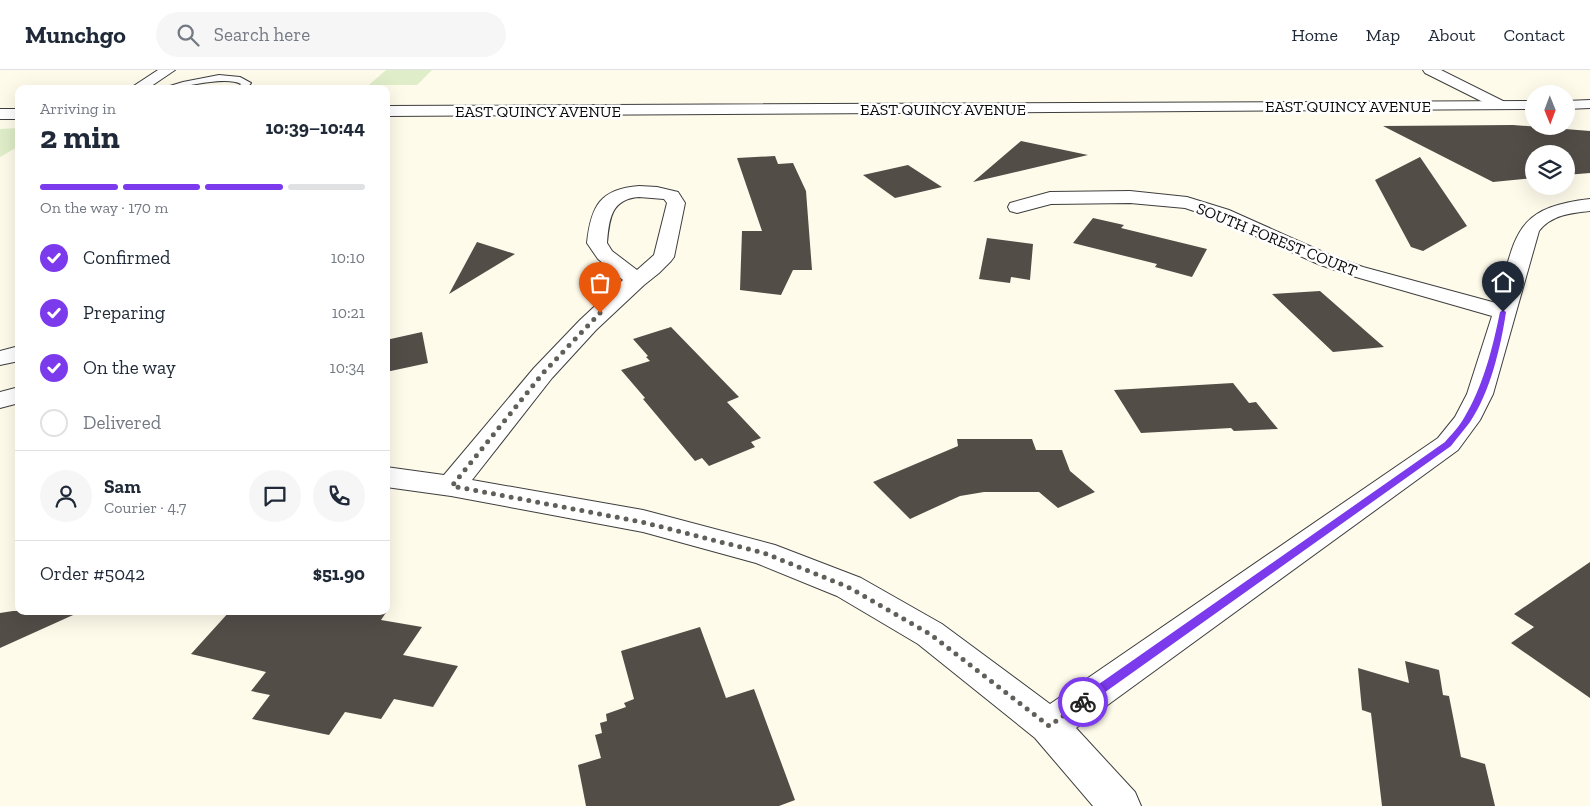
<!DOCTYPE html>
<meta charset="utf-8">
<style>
:root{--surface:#fff;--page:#f6f6f7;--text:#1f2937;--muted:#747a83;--line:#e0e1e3;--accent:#7c3aed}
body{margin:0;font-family:"Zilla Slab",serif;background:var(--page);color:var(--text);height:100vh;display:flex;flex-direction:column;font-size:19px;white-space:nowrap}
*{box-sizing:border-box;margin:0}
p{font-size:16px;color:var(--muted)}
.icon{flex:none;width:28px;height:28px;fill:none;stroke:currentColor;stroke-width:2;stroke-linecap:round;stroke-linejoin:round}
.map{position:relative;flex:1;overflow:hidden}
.panel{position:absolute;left:15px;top:15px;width:375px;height:530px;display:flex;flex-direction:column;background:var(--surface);border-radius:10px;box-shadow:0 5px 20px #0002}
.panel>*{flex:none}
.needle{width:32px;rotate:179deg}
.tools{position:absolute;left:1525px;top:15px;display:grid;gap:10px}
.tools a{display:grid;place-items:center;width:50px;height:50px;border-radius:50%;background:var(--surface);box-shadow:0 5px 20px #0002;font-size:25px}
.pin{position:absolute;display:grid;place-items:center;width:42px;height:42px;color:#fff;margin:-51px -21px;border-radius:50% 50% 50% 0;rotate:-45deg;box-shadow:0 0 5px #0007}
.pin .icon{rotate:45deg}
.courier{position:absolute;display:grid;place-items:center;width:50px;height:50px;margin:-25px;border:4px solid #7c3aed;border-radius:50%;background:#fff;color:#222;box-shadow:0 1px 6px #0007}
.overview em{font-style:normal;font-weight:700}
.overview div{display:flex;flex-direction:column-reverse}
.overview{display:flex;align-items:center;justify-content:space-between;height:85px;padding:0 25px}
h1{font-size:32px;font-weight:700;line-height:38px}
.bar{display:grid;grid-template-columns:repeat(4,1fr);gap:8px 5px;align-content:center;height:60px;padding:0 25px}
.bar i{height:6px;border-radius:4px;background:var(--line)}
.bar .current{background:var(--accent)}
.bar p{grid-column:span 4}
.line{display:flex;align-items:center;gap:12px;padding:0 25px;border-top:1px solid var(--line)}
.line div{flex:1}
.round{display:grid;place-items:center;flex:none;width:52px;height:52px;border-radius:26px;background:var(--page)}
ol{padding:0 25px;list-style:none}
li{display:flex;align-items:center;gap:15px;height:55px}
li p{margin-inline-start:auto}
li .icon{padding:5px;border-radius:50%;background:var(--accent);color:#fff;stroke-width:4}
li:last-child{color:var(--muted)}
li i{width:28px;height:28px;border:2px solid var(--line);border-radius:50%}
header{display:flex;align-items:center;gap:30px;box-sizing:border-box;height:70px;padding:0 25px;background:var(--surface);border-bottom:1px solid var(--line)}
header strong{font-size:24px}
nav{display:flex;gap:28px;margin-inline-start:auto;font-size:18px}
.search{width:350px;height:45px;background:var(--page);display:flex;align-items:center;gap:12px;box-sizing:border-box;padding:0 18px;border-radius:28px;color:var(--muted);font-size:19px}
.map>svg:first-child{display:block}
.pitch{fill:#dfedc8}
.building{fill:#534d48}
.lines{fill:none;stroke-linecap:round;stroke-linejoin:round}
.service-casing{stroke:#3e3e3e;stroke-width:2}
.minor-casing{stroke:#3e3e3e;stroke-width:2}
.tertiary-casing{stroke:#3e3e3e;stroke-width:2}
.service{fill:#fff;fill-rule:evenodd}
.minor{fill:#fff;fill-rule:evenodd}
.tertiary{fill:#fff;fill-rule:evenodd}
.route{fill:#7c3aed}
.done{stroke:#605f59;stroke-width:5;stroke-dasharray:0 9}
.labels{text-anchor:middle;stroke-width:5;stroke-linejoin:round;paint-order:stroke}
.far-street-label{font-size:16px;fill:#0b0b0b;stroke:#fff}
</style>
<header>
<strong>Munchgo</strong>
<div class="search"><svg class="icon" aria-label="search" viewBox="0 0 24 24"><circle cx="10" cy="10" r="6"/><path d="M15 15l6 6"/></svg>Search here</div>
<nav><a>Home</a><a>Map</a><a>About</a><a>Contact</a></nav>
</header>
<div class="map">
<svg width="1590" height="736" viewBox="0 0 1590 736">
<rect width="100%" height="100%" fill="#fefbeb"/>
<!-- pitch -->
<path class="pitch" d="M386,0h46l-15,15h-48z
M19,58v18l-19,11v-28z"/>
<!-- building -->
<path class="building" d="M1513,55l77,6v42l-24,2v-21h-32v24l-41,4 -110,-56z
M1021,71l67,14 -115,27z
M775,86l3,8 15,-1 13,28 6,79h-19l-12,25 -41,-5 2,-59h20l-25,-73z
M1420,87l47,69 -44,25 -12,-4 -36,-67z
M908,95l34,22 -47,11 -32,-23z
M1093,148l31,7 -3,3 86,21 -15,28 -37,-10 2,-3 -84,-21z
M987,168l46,6 -3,36 -19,-3 -1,6 -31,-4z
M477,172l38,12 -66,40z
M1320,221l49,43 15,13 -51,5 -61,-58z
M671,257l68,70 -12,5 34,36 -10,4 4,5 -46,19 -7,-8 -7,3 -52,-62 2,-1 -24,-28 29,-9 -4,-4 2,-1 -15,-17z
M422,262l6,31 -42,9v-32z
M1233,313l16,20 7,-1 22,27 -44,2 -3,-3 -90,5 -27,-43z
M957,369h75l4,11h26l8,21 25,21 -37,16 -19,-16h-55l-24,4 -50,23 -37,-37 85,-36z
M1590,492v136l-79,-55 23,-16 -20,-13z
M13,541h69l-82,37v-35z
M230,541h56l23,4 3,-4h75l-6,9 41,7 -19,28 55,11 -25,41 -39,-8 -13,20 -36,-7 -16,23 -77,-16 18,-24 -19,-4 15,-19 -75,-18z
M700,557l26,71 28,-9 41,111 -16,6h-193l-8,-41 23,-7 -6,-23 7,-2 -2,-10 7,-2 -1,-7 20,-7 -2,-4 10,-4 -13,-48z
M1405,591l34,9 4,25 6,1 12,61 24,7 10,42h-113l-11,-93 -9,-3 -4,-42 51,15z"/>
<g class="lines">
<defs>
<path id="service" d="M219,5l21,2 11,6 -5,6h-9l4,-5c-17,-9 -60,5 -81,5l23,-7z"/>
<path id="minor" d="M1423,0h18l64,32 2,3 -2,3h-10l-70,-35z
M639,116l18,1 21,5 7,11 -11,54 -3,4 -12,12 -15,12 -48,45 -44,48 -80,102 171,30 132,35 86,33 81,46 108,80 388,-266 17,-21 12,-23 25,-78 -143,-41 -31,-11 -103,-46 -30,-10 -55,-5 -79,1 -34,9 -7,-2 -2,-4 2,-4 40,-11 80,-1 57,6 42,13 103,46 31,11 133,36c21,-66 15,-95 94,-104v12c-19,2 -39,4 -51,20l-46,163 -13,26 -22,30 -382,278 59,64 6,14h-48l-58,-68 -117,-94 -81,-48 -81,-33 -113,-31 -192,-36 -65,-9v-20l58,8 90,-107 46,-48 43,-40 -25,-21 -11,-16c4,-37 13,-54 52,-57zM639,127l25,2 3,4 -13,52 -17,15 -25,-19 -5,-8c2,-24 4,-44 32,-46z
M19,276v15l-19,4v-14z
M19,317v16l-19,5v-16z"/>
<path id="tertiary" d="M158,0h17l-28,19h-18z
M1590,30v8l-24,1v-8z
M1534,31v8l-1148,7v-10z
M0,39h19v10h-19z"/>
</defs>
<!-- service casing -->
<use href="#service" class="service-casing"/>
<!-- minor casing -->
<use href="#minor" class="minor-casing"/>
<!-- tertiary casing -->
<use href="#tertiary" class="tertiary-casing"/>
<!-- service -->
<use href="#service" class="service"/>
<!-- minor -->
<use href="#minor" class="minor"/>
<!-- tertiary -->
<use href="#tertiary" class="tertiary"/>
</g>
<!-- route -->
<path class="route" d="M1503,240l3,2c-5,34 -16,81 -36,110 -6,8 -13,16 -19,24l-364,259h-8l-1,-3 1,-4 366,-256c6,-7 14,-15 19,-24 19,-31 29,-71 36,-106z"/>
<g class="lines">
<!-- done -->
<path class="done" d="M600,243l-57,60 -91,113 190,36 122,31 84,34 82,47 119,92 34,-24"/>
</g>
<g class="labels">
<!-- far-street labels -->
<g class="far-street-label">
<text x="1348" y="42">EAST QUINCY AVENUE</text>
<text x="943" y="45">EAST QUINCY AVENUE</text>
<text x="538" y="47">EAST QUINCY AVENUE</text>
<text transform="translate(1277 169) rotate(22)" y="6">SOUTH FOREST COURT</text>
</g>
</g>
</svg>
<div class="tools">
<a><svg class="needle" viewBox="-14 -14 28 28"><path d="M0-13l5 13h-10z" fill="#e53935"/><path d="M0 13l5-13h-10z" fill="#747a83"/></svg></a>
<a><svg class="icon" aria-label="layers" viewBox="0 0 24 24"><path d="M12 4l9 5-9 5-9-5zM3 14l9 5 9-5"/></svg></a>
</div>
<div class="pin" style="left:600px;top:243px;background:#ea580c"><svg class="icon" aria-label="bag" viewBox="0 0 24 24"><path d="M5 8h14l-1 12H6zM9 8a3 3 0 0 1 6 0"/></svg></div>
<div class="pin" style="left:1503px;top:242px;background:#1f2937"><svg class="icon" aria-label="home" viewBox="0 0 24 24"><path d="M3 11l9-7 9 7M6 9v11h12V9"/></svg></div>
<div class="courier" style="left:1083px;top:632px"><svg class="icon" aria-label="bike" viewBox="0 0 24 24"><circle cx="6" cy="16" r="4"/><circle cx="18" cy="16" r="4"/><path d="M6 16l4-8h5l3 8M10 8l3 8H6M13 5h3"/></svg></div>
<section class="panel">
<div class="overview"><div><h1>2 min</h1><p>Arriving in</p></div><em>10:39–10:44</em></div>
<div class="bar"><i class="current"></i><i class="current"></i><i class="current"></i><i></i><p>On the way · 170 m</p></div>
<ol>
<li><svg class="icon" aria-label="check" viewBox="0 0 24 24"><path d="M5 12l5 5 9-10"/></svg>Confirmed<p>10:10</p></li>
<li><svg class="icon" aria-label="check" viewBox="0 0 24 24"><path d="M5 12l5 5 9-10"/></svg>Preparing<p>10:21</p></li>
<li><svg class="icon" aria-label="check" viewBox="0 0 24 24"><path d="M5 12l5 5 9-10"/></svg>On the way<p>10:34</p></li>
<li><i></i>Delivered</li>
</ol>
<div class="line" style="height:90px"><a class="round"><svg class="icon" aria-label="person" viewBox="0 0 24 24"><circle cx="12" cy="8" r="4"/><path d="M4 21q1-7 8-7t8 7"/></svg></a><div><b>Sam</b><p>Courier · 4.7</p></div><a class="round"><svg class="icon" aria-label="chat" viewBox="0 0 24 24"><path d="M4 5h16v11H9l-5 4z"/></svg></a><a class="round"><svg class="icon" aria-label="phone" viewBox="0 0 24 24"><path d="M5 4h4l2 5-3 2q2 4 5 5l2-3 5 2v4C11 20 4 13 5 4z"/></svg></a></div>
<div class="line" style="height:65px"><div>Order #5042</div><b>$51.90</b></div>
</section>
</div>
